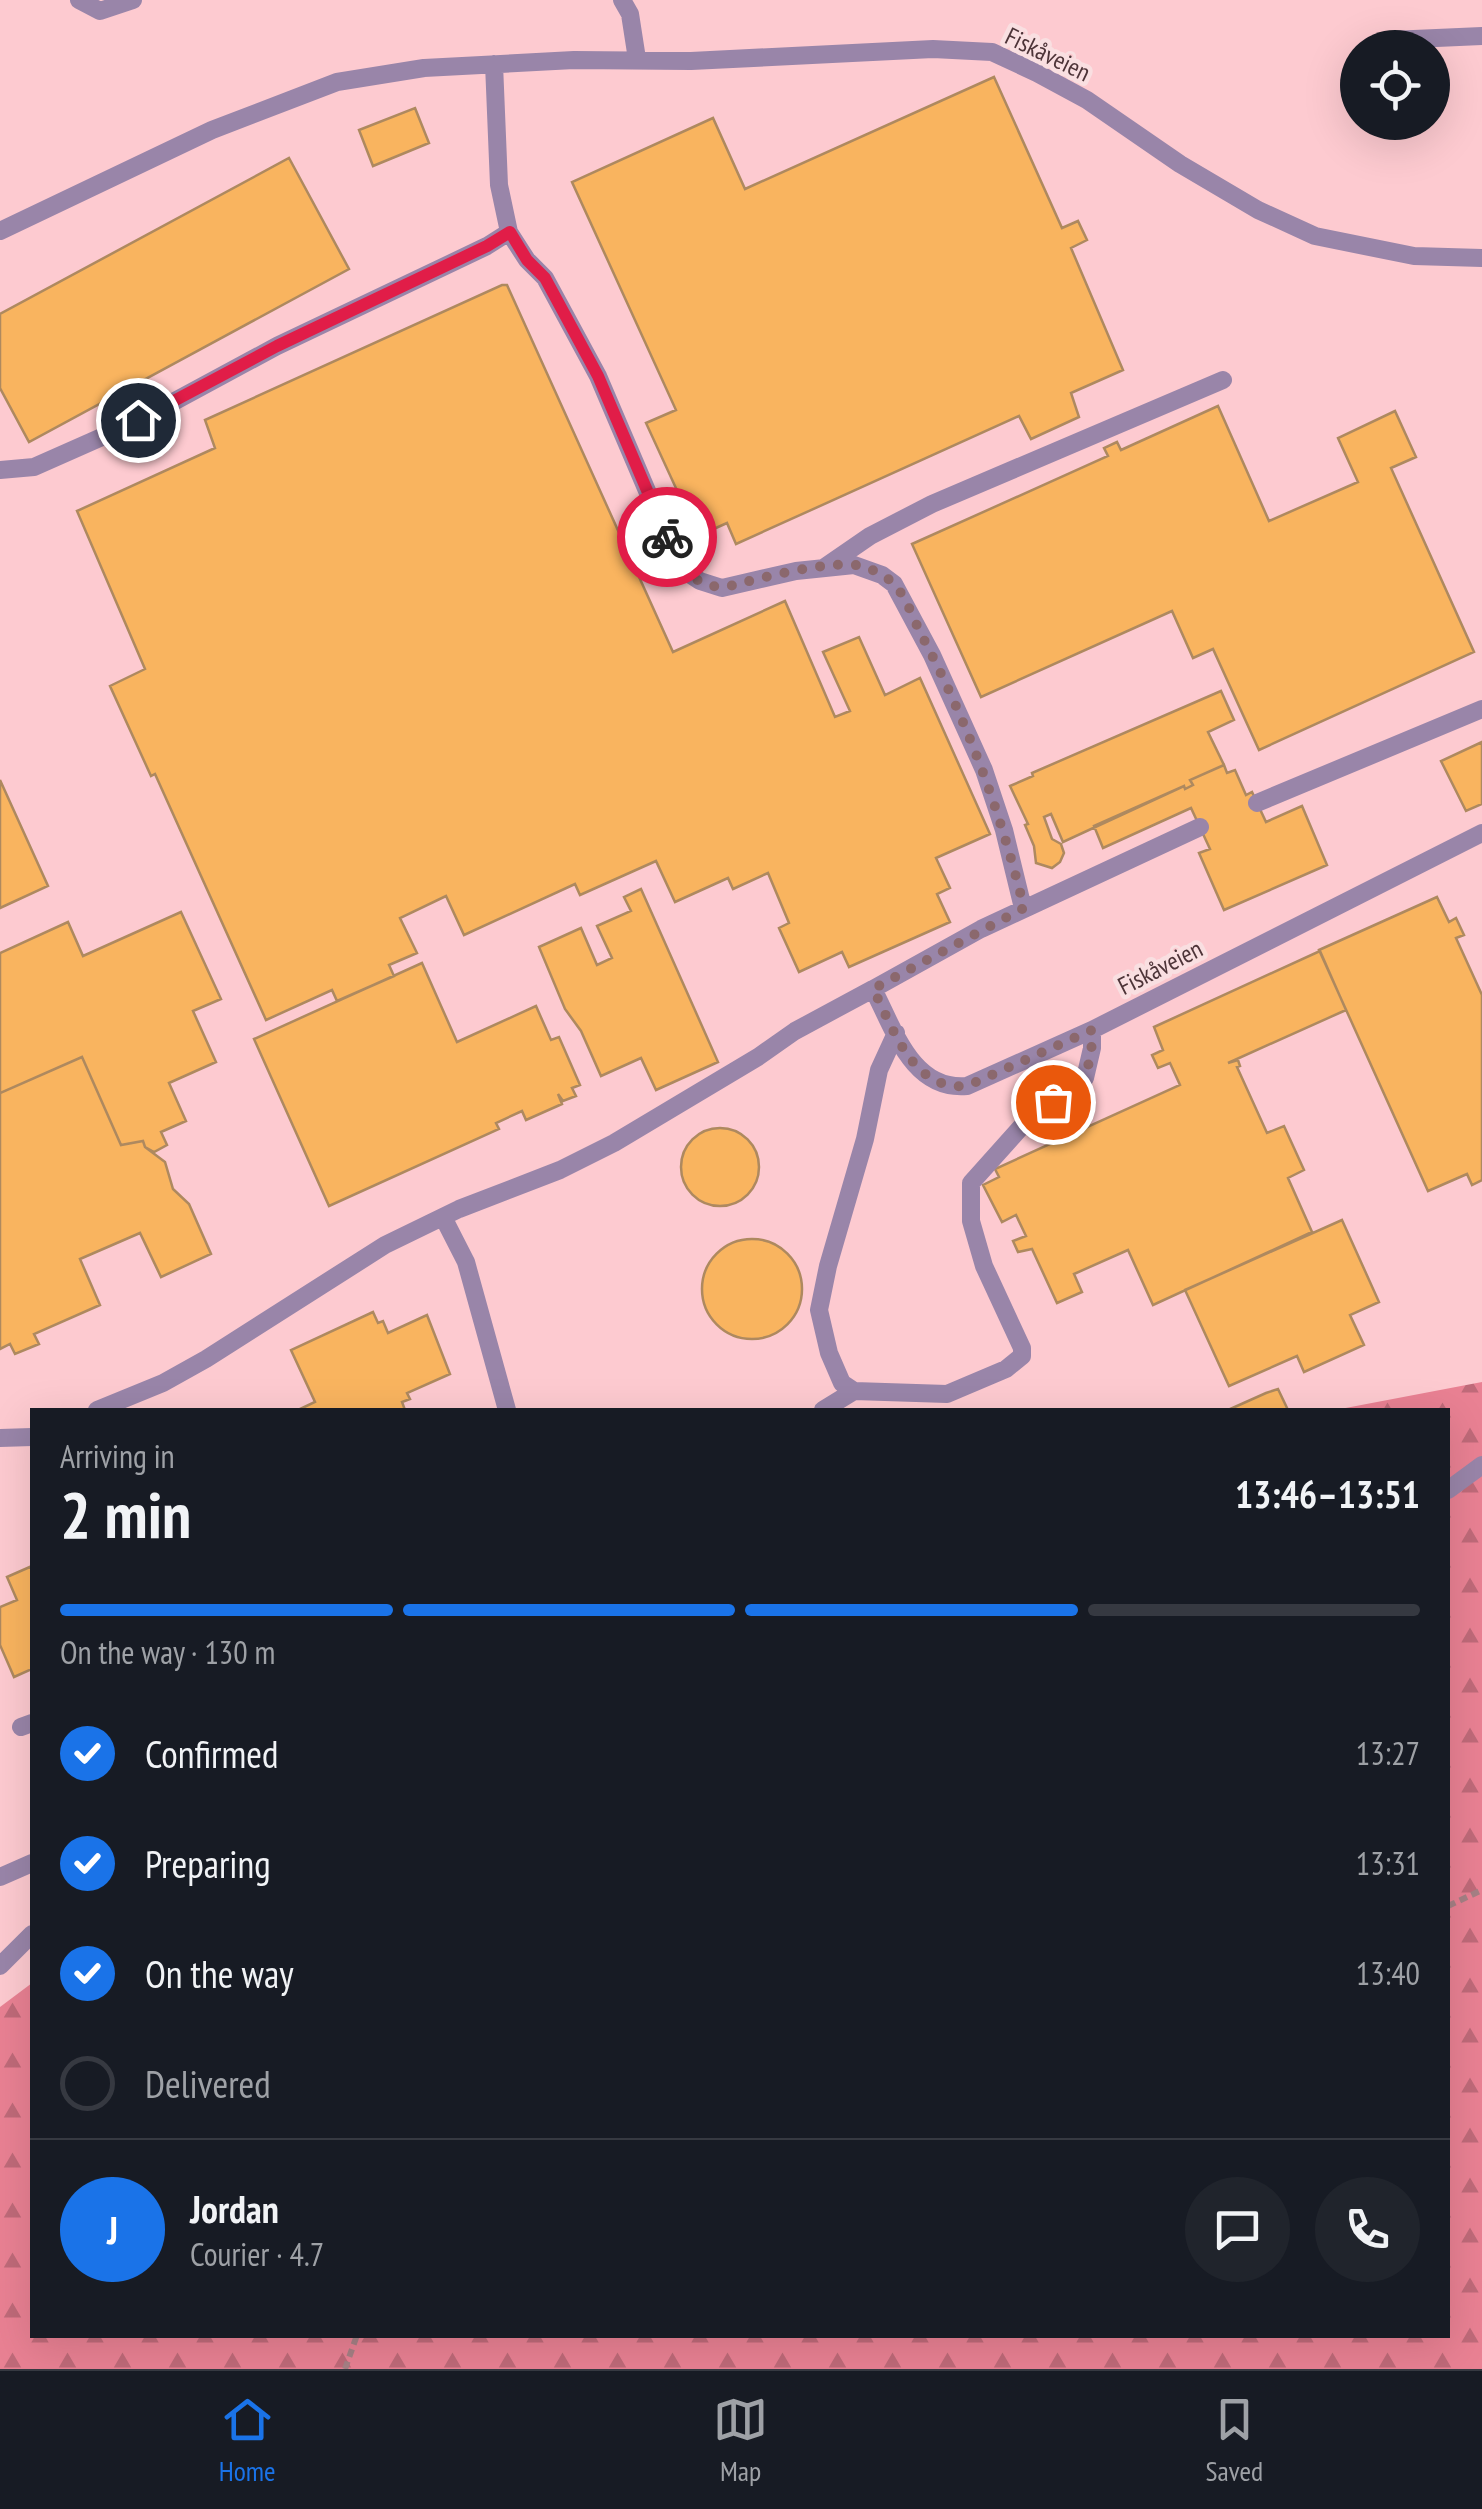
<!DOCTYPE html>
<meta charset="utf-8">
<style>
:root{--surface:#171b24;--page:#20242c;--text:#f1f3f6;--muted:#9ea1a6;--line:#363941;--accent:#1a73e8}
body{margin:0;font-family:"PT Sans Narrow",sans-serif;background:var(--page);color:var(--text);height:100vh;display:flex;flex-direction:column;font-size:38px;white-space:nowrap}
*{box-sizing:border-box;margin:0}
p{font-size:32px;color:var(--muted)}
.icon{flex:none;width:55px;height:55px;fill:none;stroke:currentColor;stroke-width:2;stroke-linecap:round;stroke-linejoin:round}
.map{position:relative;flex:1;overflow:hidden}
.details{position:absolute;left:30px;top:1408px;width:1420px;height:930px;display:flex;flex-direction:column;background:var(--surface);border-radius:0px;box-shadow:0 10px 40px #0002}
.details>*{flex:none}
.controls{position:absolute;left:1340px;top:30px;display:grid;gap:20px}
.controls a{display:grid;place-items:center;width:110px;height:110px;border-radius:50%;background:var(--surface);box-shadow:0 10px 40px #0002;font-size:50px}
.pin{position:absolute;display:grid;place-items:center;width:85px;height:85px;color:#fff;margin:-42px;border:5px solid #fff;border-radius:50%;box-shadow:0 2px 10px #0007}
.courier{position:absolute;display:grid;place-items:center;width:100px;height:100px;margin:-50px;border:8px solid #e11d48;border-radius:50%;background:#fff;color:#222;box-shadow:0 2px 12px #0007}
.head em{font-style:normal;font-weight:600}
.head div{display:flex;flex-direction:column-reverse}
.head{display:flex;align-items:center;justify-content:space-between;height:170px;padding:0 30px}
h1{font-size:65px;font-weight:600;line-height:75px}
.bar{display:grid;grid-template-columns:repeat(4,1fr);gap:15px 10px;align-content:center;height:120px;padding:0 30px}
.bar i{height:12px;border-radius:8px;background:var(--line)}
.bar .selected{background:var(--accent)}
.bar p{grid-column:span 4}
.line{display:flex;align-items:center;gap:25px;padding:0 30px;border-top:2px solid var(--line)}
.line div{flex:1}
.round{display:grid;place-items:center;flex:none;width:105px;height:105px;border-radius:52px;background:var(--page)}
ol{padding:0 30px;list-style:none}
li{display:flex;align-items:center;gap:30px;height:110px}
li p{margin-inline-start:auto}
li .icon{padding:10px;border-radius:50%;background:var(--accent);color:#fff;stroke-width:4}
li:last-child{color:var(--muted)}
li i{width:55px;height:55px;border:5px solid var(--line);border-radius:50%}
.tabs{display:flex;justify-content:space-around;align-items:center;height:140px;border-top:2px solid var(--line);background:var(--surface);font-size:28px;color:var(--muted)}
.tabs a{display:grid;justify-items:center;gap:5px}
.tabs .selected{color:var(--accent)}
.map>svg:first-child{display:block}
.forest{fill:url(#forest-firs)}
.building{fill:#f9b45f;stroke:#ae895f;stroke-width:2.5}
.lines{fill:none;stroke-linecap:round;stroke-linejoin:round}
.path{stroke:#a68085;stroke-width:6;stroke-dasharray:8 5;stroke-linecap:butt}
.service{stroke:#9985a9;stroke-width:18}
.done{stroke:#8b686d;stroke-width:10;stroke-dasharray:0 18}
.route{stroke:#e11d48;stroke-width:12}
.labels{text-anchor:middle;stroke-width:9;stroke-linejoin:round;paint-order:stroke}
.street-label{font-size:25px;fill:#4d3438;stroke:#f9dfe1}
</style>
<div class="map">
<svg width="1482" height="2369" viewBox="0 0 1482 2369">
<defs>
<pattern id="forest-firs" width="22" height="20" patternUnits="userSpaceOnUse" patternTransform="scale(2.5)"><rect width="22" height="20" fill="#e98193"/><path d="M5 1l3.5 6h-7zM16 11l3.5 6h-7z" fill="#bf6a79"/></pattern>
</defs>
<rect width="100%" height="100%" fill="#fdcad0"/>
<!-- forest -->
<path class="forest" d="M1482,1382v987h-1482v-362l32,-24v352h1416v-925h-113z"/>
<!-- building -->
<path class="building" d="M994,77l68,151 16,-7 9,19 -16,8 52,122 -52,23 8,24 -48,22 -12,-23 -283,128 -9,-21 -29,13 -52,-113 30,-13 -104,-228 141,-64 32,71z
M415,108l14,35 -56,23 -14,-36z
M289,158l60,111 -320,173 -29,-54v-74z
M502,285h5l166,367 112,-51 50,116 15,-6 -27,-59 36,-15 26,58 35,-17 70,156 -54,24 14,30 -13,6 13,28 -101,45 -7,-15 -43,20 -20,-44 10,-5 -21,-50 -35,16 -5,-11 -53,24 -19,-41 -76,34 -5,-11 -111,51 -18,-39 -46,22 17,35 -28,12 5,11 -57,25 -5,-11 -66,30 -111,-246 -4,2 -41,-90 35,-17 -68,-158 138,-63 -10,-28z
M1218,406l51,115 89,-39 -20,-44 57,-27 21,46 -25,11 83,184 -215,98 -46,-101 -20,9 -21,-47 -191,86 -69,-153 196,-88 -4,-8 13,-6 4,8z
M1221,691l13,29 -26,12 16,33 -34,15 3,5 -8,4 -1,-3 -121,56 -12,-28 -7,3 8,22 9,5 3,9 -4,9 -8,6 -16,-5 -2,-17 -9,-21 3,-1 -18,-38 23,-10 -1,-3z
M1482,742v62l-16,7 -25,-50z
M1224,765l3,8 8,-3 11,25 6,-3 14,30 36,-16 25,59 -103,45 -25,-57 11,-4 -19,-41 -88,40 -9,-22 90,-40 1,3 8,-4 -3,-5z
M0,780l48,106 -48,22z
M641,889l77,173 -62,28 -15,-32 -40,18 -20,-45 -16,-22 -26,-62 42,-19 16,37 15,-7 -15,-32 34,-15 -7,-14z
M1437,897l12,25 7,-4 8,17 -8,3 26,57v185l-10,5 -5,-11 -39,17 -109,-241z
M181,912l40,87 -28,12 23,51 -47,21 17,38 -25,11 6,13 -13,7 -9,-5 -2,-6 -22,4 -39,-88 -82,36v-140l68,-31 15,34z
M1320,951l26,59 -118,53 10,-3 2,6 -3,1 30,66 17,-7 20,44 -16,8 24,54 -159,73 -25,-55 -54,24 8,18 -25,11 -25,-54 -14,3 -5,-11 13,-5 -10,-21 -14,7 -19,-37 16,-8 -4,-8 185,-84 -10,-22 -12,5 -6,-13 11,-5 -9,-23z
M422,963l35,79 79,-36 15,34 8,-3 21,48 -8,3 4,8 -13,5 -5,-7 4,10 -36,16 -4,-9 -26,12 3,6 -170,77 -75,-167z
M82,1057l39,88 22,-4 2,6 20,15 8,27 16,15 22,50 -50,23 -21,-44 -60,26 20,46 -66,29 5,10 -24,10 -5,-10 -10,5v-256z
M681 1167a39 39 0 1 1 78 0a39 39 0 1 1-78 0Z
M1342,1220l37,82 -29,13 14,30 -60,27 -7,-16 -68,30 -44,-96z
M702 1289a50 50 0 1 1 100 0a50 50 0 1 1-100 0Z
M373,1312l5,11 5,-2 5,12 39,-18 23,59 -43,19 3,6 -8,3 3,8h-107l17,-8 -24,-52z
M1278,1389l10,21h-60l38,-17z
M32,1566v103l-18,8 -14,-32v-38l17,-7 -10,-23z"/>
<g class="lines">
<!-- path -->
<path class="path" d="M1448,1906l34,-16
M345,2369l12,-34"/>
<!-- service -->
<path class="service" d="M79,0l21,11 33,-11
M622,0l8,14 7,45
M1391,40l91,-4
M494,64l5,121 10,47 18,28 18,18 53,98 82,192 20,13 22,7 74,-17 58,-6 28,10 12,9 38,71 52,115 20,60 19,78
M0,231l212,-101 125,-48 87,-14 150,-8 117,1 242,-12 59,3 45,21 50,27 93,64 78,46 57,26 99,20 68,2
M0,470l34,-3 104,-46 139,-75 210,-100 22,-14
M825,567l45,-31 62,-32 291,-124
M1257,803l225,-94
M873,989l108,-60 219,-102
M443,1217l23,45 41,148
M854,1391l-12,-8 -13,-30 -10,-43 9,-44 37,-127 14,-69 17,-37
M97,1410l66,-27 43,-24 179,-114 74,-36 101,-39 54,-27 144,-86 37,-26 78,-42c21,40 39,102 94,97l125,-56
M823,1410l31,-19 93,3 59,-25 16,-13v-8l-38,-82 -13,-45v-38l51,-57 63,-48 7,-30v-18l390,-197
M0,1438l32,-1
M1448,1490l34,-25
M21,1727l11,-4
M0,1877l32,-14
M0,1966l32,-32"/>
</g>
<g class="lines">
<!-- done -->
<path class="done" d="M667,537c13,30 19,44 55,51 33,-8 112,-31 143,-21 9,3 20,9 27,15 14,13 21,37 30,54 46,87 79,177 102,272l-151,81c21,40 39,102 94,97l125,-56c0,42 -6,47 -39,72"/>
<!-- route -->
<path class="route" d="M138,420l139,-74 210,-100 23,-14 17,28 18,18 53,98 69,161"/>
</g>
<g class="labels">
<!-- street labels -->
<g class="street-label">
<text transform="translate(1048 54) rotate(26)" y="9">Fiskåveien</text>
<text transform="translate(1160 967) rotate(-27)" y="9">Fiskåveien</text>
</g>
</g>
</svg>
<div class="controls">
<a><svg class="icon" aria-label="locate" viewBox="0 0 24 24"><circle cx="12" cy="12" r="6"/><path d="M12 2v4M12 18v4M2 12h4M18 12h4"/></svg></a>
</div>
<div class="pin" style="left:1053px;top:1102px;background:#ea580c"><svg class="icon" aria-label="bag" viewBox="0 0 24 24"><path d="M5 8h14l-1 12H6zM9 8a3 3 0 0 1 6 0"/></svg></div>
<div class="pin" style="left:138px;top:420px;background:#1f2937"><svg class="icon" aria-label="home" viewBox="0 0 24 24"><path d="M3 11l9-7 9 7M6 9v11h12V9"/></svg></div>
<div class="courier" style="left:667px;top:537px"><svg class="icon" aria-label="bike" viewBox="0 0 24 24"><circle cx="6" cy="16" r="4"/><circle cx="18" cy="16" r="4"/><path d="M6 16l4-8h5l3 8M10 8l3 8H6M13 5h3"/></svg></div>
<section class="details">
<div class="head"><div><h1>2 min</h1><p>Arriving in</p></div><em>13:46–13:51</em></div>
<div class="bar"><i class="selected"></i><i class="selected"></i><i class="selected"></i><i></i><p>On the way · 130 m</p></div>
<ol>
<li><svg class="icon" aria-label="check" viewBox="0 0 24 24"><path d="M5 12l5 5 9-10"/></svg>Confirmed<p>13:27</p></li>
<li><svg class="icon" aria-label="check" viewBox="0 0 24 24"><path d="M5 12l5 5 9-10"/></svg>Preparing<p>13:31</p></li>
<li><svg class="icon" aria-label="check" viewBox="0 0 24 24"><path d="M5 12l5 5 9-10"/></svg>On the way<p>13:40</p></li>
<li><i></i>Delivered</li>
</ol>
<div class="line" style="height:180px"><b class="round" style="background:var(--accent);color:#fff">J</b><div><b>Jordan</b><p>Courier · 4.7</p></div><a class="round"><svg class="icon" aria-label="chat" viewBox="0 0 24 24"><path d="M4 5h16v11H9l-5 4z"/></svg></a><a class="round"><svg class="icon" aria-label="phone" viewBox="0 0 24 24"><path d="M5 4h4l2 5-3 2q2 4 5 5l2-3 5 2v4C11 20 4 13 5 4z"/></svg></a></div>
</section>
</div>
<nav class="tabs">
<a class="selected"><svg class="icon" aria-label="home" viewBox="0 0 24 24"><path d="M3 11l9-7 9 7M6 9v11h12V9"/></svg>Home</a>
<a><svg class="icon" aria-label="map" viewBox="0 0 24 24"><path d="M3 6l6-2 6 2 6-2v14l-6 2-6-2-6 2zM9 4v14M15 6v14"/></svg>Map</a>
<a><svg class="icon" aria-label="saved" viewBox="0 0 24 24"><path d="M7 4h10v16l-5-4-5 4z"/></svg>Saved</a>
</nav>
